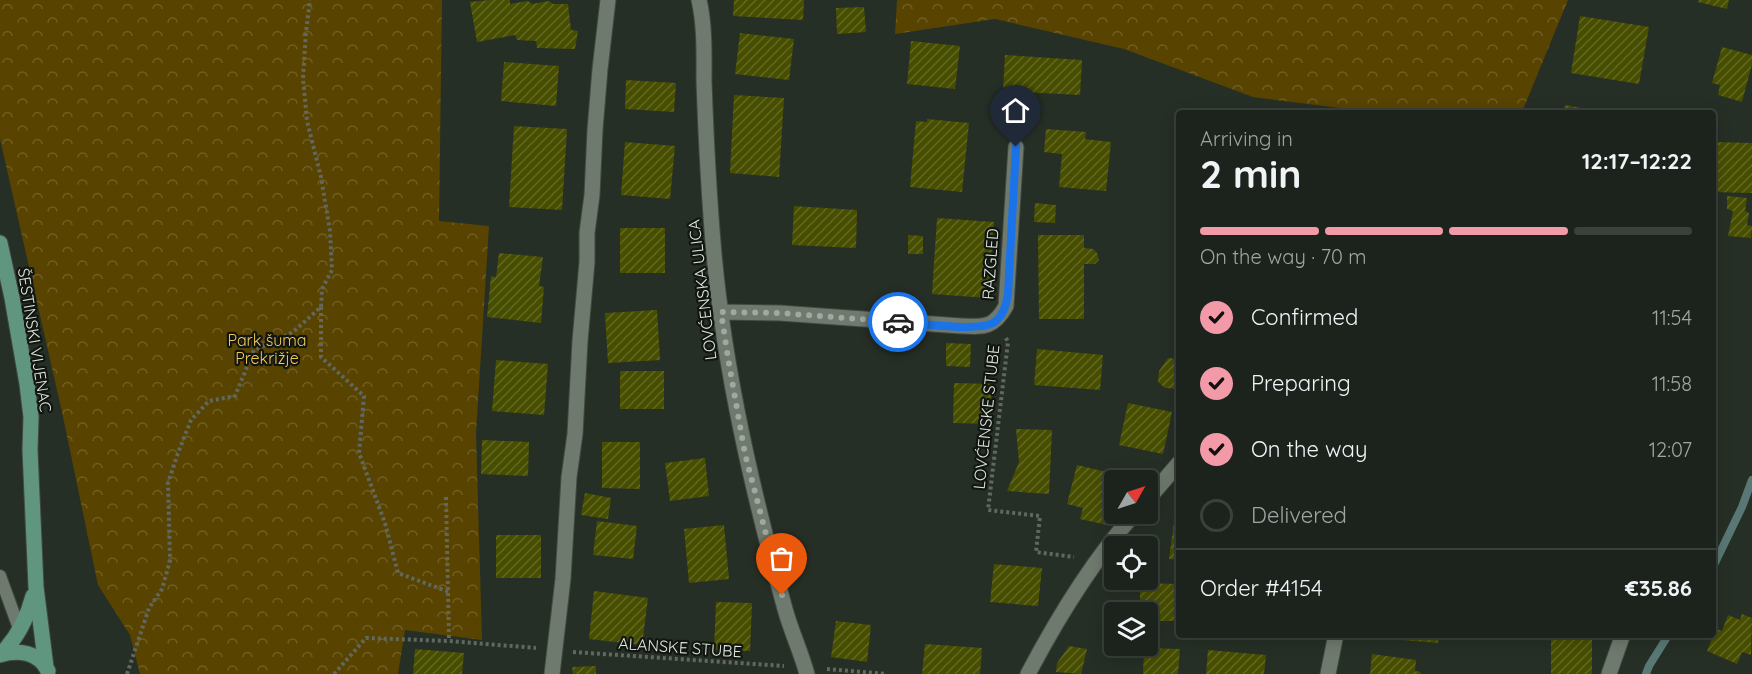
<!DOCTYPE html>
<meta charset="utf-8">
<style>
:root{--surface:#1c231c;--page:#292f29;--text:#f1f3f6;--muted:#a0a4a3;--line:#3a403b;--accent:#f39aa8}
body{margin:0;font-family:Quicksand,sans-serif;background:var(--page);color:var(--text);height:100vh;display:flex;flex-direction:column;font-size:22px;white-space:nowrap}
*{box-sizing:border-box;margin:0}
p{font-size:20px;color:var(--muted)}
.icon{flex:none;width:33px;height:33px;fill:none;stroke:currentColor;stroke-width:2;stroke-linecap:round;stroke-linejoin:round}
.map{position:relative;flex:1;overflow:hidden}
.panel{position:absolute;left:1176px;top:110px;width:540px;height:528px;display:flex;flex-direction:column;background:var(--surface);border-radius:6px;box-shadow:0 3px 15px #0003,0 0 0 2px var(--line)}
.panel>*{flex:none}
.needle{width:39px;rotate:51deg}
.buttons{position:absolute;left:1104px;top:470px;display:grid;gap:12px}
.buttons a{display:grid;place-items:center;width:54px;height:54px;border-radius:6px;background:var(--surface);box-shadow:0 3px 15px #0003,0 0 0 2px var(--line);font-size:30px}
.pin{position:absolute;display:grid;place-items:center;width:51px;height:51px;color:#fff;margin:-62px -26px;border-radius:50% 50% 50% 0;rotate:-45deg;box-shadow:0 0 6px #0007}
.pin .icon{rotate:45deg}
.courier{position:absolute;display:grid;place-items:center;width:60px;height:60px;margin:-30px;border:4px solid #1a73e8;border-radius:50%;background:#fff;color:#222;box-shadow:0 2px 8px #0007}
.summary em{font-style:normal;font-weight:800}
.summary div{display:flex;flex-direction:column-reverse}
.summary{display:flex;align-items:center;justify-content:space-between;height:102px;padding:0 24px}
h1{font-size:39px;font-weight:800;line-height:45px}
.bar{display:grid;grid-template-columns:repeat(4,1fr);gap:9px 6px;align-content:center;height:72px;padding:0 24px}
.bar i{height:8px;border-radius:4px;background:var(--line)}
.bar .selected{background:var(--accent)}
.bar p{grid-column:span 4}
.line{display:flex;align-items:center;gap:15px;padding:0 24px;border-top:2px solid var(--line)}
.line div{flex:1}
ol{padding:0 24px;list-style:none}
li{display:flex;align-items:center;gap:18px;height:66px}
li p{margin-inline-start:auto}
li .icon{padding:6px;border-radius:50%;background:var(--accent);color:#111;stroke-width:4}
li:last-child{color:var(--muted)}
li i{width:33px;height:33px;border:3px solid var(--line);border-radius:50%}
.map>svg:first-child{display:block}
.forest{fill:url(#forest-crowns)}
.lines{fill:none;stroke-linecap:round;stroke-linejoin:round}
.stream{stroke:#597875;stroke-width:8}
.building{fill:url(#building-hatch)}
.lane-casing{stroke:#424941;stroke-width:14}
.street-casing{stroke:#424941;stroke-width:17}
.secondary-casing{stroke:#424941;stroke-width:17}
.path{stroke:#60685f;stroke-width:4;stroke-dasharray:3 3;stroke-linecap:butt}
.lane{stroke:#6f7a6e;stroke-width:12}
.street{stroke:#6f7a6e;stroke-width:15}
.secondary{stroke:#609680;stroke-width:15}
.done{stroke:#a1a8a0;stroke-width:6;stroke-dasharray:0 10.8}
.route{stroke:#1a73e8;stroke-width:8}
.labels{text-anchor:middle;stroke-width:4.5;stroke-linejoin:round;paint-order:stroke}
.street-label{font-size:16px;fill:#e3e9e2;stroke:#121611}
.park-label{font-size:16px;fill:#f5c950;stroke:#121611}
</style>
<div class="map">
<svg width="1752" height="674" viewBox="0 0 1752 674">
<defs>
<pattern id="forest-crowns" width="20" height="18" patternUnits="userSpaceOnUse" patternTransform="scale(1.5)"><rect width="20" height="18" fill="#584300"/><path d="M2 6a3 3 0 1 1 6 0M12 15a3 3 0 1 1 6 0" fill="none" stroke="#705e25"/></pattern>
<pattern id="building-hatch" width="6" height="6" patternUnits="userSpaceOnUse" patternTransform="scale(1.5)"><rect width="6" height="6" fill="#474e00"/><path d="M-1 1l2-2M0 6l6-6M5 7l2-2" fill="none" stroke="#616825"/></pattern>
</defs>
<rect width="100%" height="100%" fill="#262f25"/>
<!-- forest -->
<path class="forest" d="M0,0h442l-3,221 50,5 -13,207 6,207 -77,-10 -7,44h-258l-10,-39 -32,-50 -36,-173 -62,-273z
M897,0h671l-46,112h-150l-119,-15 -129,-48 -129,-30 -100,15z"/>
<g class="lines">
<!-- stream -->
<path class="stream" d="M1713,567l29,-60 10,-27
M1646,674l3,-8 20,-32"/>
</g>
<!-- building -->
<path class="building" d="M490,0h20v4l18,-3 4,3 17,-3 4,3h15l3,26 7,1 -3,18 -38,-1 -1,-7 -19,-1 -2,-5 -38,7 -7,-40z
M734,0h70l-1,20 -70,-4z
M1699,0h30l-2,9 -29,-7z
M864,7l2,25 -29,2 -1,-26z
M1580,16l69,11 -10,57 -68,-11z
M740,33l54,6 -5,41 -54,-6z
M911,41l49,5 -5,43 -48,-5z
M1722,47l30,8v9l-10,38 -24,-7 2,-10 -8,-2z
M1005,55l77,5 -2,35 -77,-4z
M504,62l55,4 -3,40 -55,-5z
M626,80l50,3 -2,29 -49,-3z
M734,95l50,3 -5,79 -49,-4z
M1565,105l34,6v1h-36z
M927,119l42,4 -7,69 -52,-5 6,-66 11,1z
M514,126l53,3 -5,81 -53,-3z
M1046,129l40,3 -1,7 26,3 -5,49 -47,-4 3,-33 -18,-2z
M625,142l50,4 -5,53 -49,-4z
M1713,142l39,1v50l-39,-1z
M1727,196l20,2 -2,13 4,2 -2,12 5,1 -1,12 -23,-2 5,-25 -6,-2z
M1035,203l21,2 -1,18 -21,-1z
M794,206l63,4 -1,38 -64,-3z
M937,218l57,4 -6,76 -56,-4z
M620,228h45v45h-45z
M908,235l15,1v18h-15z
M1038,235h46v13l9,1 4,4 2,7 -4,4h-11v55h-45z
M499,253l44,4 -4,29 5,1 -3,36 -54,-6 4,-41 5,1z
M657,310l3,50 -52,3 -3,-50z
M946,343l25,1 -1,23 -24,-1z
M1037,349l66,6 -3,35 -66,-5z
M1168,358l11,1v30l-14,-1 -7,-6 1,-11z
M496,360l52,4 -4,51 -52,-4z
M620,371h44v38h-44z
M954,383l38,1 -1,40 -38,-1z
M1128,403l44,9 -9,42 -44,-9z
M1016,429l36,1 -3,64 -42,-3 12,-29z
M482,440l47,2 -1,34 -47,-2z
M602,442h38v47l-38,-1z
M705,458l4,38 -39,5 -5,-38z
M1077,465l42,10 -1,5h-4v14l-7,31 -27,-6 3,-11 -16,-4z
M585,493l26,5 -3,21 -27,-4z
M1175,515l4,1v44l-10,-1z
M597,521l40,5 -4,33 -40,-4z
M724,525l5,54 -40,4 -5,-54z
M496,535h45v43h-45z
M994,564l48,4 -4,38 -48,-4z
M1140,583l39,1v37h-31v-9h-8z
M594,591l54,7 -6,47 -53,-6z
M716,602l36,1 -2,48 -36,-1z
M1742,614l10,4 -1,37 -9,-3 -5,12 -30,-13 9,-22 6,2 6,-16 12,5z
M836,621l35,4 -4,37 -36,-5z
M1379,634h60l-1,9 -60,-5z
M1551,634h41v40h-41z
M925,644l57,4 -2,26h-58z
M1069,646l18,3 -6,25 -25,-2 1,-9z
M1144,648l36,1 -2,25h-35z
M415,649l49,4 -2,21h-49z
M1208,650l58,5 -2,19h-58z
M1372,654l44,6 -1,11 6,1 -1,2h-50z
M596,666v8h-23l-1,-7z"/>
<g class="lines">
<defs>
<path id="lane" d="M0,576l20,55"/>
<path id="street" d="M699,0c6,26 5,55 5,81 2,58 5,116 10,173 11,120 39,239 71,355 6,22 16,43 22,65
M721,312l59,1 181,13c23,1 33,2 45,-20l10,-159
M1148,499l31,-36
M552,674l11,-95 6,-102 6,-43 5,-93 7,-79v-29l5,-38 3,-65 5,-61 8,-69
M1028,674c30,-57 64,-113 107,-161
M1328,674l8,-40
M1609,674l14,-40"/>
<path id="secondary" d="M0,243l12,55 15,86 4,33 -1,33 6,137 10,80
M1,654c17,-17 26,-35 32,-58
M0,655c18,-6 39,-3 48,16"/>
</defs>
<!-- lane casing -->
<use href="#lane" class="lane-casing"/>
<!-- street casing -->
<use href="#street" class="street-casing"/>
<!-- secondary casing -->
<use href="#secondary" class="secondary-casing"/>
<!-- path -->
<path class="path" d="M321,307v50l43,39 -5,57 26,70 13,50 51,19
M1006,338l2,4 -20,168 52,6 -4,36 38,5
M446,497l3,144
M573,652l211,14
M827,669l59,5
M127,674l22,-66 13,-19 8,-28 -2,-78 10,-30 13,-33 18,-19 26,-5 19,-46 39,-18 28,-25 1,-18 10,-19 -2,-39 -9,-54 -14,-56 -4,-43 3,-46 4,-32
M334,674l32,-36 83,3 87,7"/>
<!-- lane -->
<use href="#lane" class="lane"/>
<!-- street -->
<use href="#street" class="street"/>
<!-- secondary -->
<use href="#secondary" class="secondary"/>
</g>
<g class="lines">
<!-- done -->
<path class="done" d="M782,595l-37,-141 -17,-96 -7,-46 59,1 118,9"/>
<!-- route -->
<path class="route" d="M898,322c22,1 77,10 95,1 10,-6 13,-18 15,-29l8,-147"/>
</g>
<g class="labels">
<!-- street labels -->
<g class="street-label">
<text transform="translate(990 264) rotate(-86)" y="6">RAZGLED</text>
<text transform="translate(702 290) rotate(-97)" y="6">LOVĆENSKA ULICA</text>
<text transform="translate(35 340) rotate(81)" y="6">ŠESTINSKI VIJENAC</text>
<text transform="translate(986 417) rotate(-84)" y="6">LOVĆENSKE STUBE</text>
<text transform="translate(680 647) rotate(4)" y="6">ALANSKE STUBE</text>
</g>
<!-- park labels -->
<g class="park-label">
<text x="267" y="346">Park šuma<tspan x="267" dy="18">Prekrižje</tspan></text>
</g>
</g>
</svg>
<div class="buttons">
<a><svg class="needle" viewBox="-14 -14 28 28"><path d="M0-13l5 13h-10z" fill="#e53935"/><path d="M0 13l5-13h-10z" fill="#a0a4a3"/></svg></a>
<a><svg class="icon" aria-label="locate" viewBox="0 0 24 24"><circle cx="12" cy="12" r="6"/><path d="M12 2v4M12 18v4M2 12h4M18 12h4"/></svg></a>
<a><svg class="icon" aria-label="layers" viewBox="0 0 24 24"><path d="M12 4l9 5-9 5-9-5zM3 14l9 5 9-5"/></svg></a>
</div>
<div class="pin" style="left:782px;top:595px;background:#ea580c"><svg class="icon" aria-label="bag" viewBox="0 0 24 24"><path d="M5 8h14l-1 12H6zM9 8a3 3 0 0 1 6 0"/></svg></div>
<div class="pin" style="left:1016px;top:147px;background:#1f2937"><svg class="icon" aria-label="home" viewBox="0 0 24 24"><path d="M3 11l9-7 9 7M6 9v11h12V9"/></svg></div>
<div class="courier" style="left:898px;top:322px"><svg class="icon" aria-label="car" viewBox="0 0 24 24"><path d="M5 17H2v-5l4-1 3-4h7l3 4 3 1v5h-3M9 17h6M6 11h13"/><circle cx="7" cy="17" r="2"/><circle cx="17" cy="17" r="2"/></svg></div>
<section class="panel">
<div class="summary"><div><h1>2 min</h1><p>Arriving in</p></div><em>12:17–12:22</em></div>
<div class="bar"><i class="selected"></i><i class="selected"></i><i class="selected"></i><i></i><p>On the way · 70 m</p></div>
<ol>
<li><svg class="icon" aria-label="check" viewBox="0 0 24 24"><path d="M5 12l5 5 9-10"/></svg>Confirmed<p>11:54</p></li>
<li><svg class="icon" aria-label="check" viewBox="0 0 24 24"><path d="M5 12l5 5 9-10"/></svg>Preparing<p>11:58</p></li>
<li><svg class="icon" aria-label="check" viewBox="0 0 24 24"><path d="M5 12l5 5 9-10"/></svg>On the way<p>12:07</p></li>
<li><i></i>Delivered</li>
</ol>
<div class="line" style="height:78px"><div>Order #4154</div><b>€35.86</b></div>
</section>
</div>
